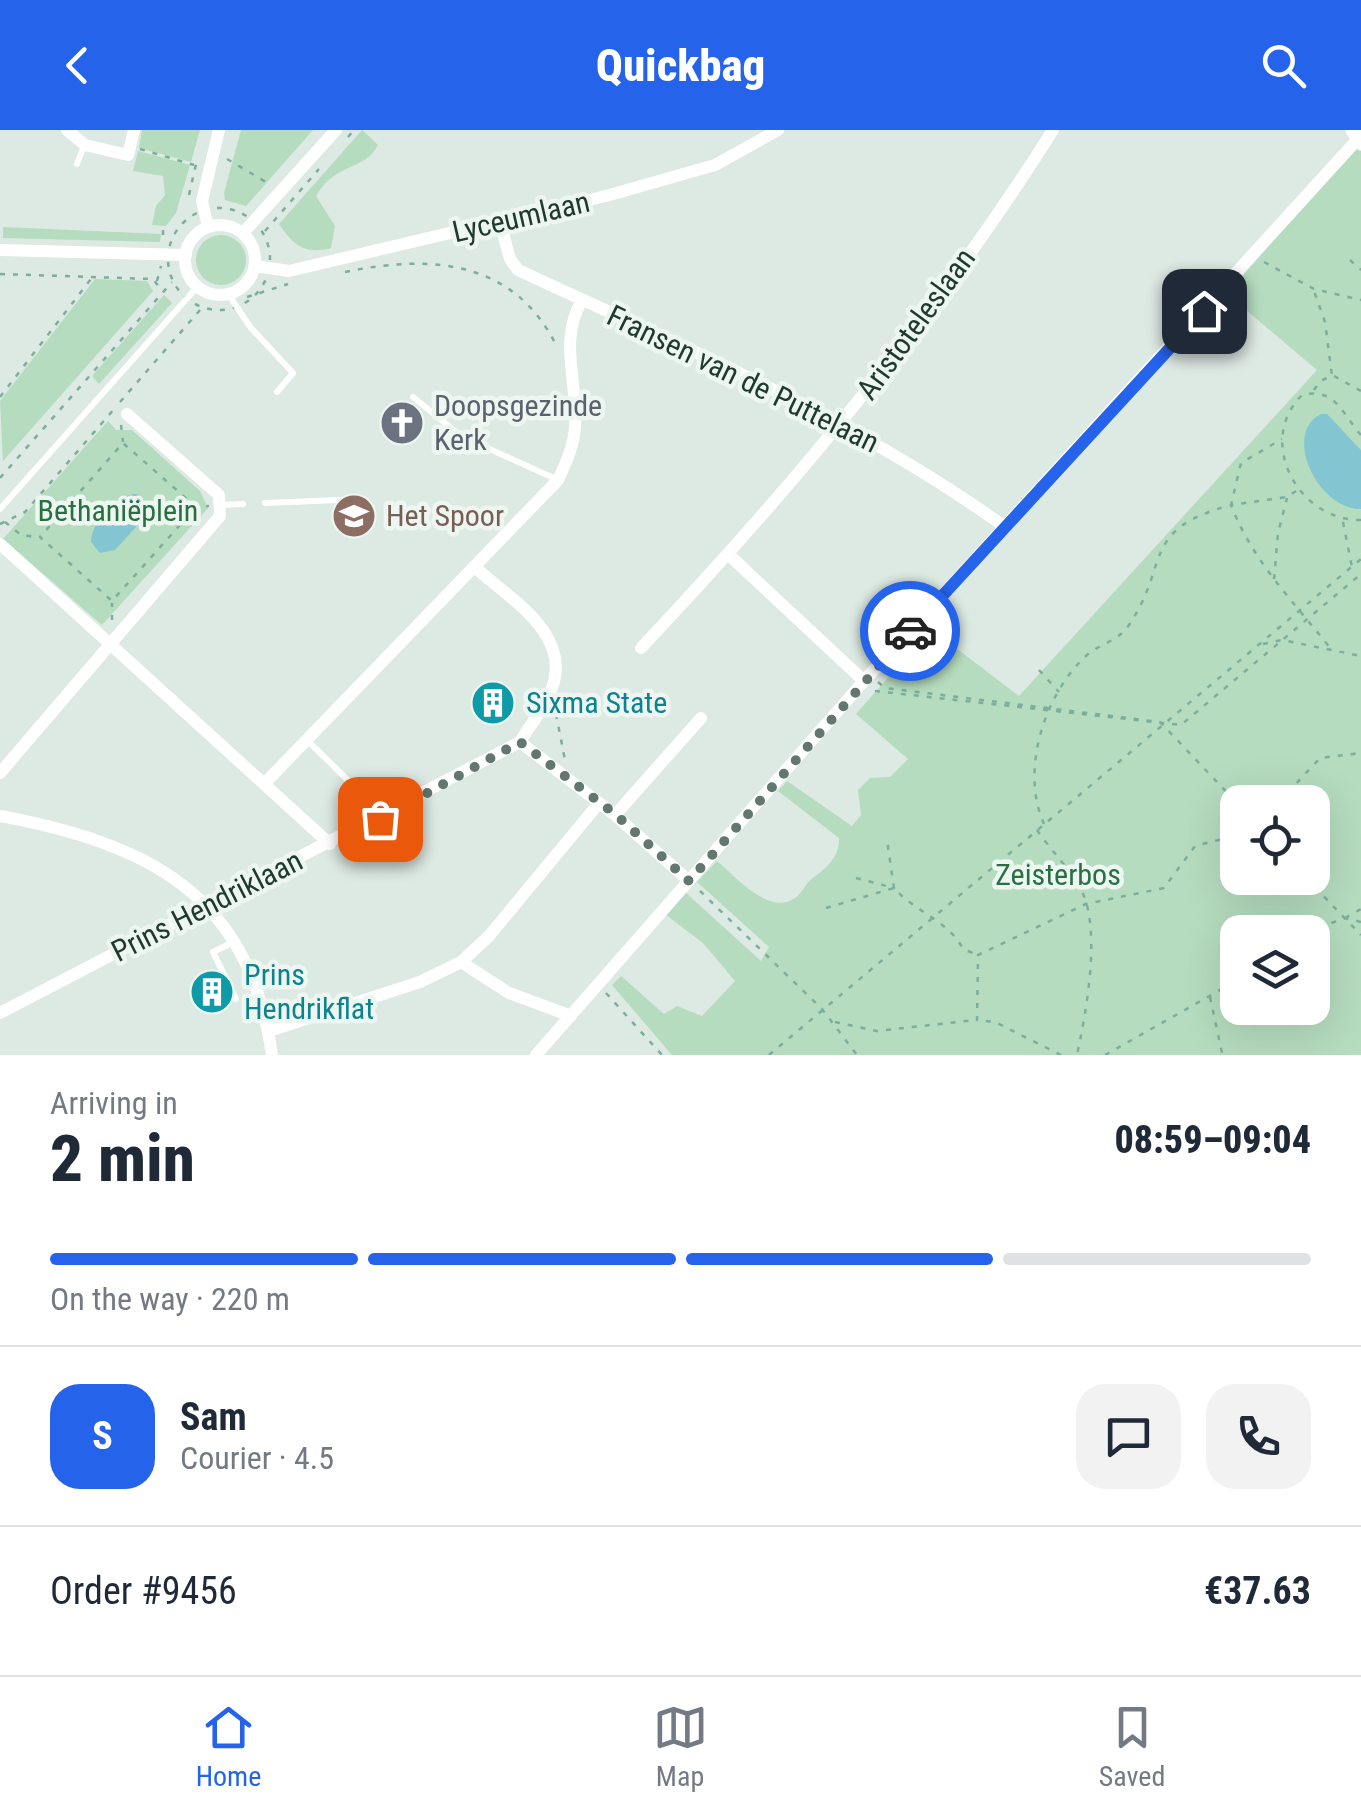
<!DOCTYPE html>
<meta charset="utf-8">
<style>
:root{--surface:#fff;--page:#f2f2f3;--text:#1f2937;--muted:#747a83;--line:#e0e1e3;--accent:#2563eb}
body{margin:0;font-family:"Roboto Condensed",sans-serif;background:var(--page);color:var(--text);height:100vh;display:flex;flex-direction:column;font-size:38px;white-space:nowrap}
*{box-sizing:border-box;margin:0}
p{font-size:32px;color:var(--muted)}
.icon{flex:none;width:55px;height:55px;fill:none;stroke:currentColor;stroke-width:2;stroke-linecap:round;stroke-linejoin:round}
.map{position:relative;height:925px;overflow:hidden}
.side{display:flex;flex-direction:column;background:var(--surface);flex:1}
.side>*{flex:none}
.tools{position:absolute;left:1220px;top:655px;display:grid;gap:20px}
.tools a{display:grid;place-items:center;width:110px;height:110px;border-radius:20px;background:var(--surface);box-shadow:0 10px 40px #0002;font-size:50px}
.pin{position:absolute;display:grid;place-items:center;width:85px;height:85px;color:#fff;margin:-42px;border-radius:20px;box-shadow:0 5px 15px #0006}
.courier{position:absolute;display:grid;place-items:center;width:100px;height:100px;margin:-50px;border:8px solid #2563eb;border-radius:50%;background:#fff;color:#222;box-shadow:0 2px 12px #0007}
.summary em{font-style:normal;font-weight:800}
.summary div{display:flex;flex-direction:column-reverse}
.summary{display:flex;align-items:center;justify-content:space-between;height:170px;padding:0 50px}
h1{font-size:65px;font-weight:800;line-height:75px}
.bar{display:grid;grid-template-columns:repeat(4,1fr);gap:15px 10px;align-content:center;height:120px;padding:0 50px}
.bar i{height:12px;border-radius:8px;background:var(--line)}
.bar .on{background:var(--accent)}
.bar p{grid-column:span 4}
.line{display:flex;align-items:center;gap:25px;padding:0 50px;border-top:2px solid var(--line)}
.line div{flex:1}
.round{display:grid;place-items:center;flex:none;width:105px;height:105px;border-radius:30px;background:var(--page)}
header{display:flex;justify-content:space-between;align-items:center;height:130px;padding:0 50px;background:var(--accent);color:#fff;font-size:45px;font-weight:800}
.menu{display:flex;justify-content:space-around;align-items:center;height:140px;border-top:2px solid var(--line);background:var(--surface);font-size:28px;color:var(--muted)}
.menu a{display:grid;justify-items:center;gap:5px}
.menu .on{color:var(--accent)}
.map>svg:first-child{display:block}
.green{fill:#b5dcbe;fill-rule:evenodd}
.water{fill:#83c6d1}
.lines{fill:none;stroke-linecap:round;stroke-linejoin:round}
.path{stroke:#7dae9d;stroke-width:2.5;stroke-dasharray:5 8;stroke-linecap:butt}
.service{stroke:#fff;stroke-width:6}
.minor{stroke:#fff;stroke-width:12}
.tertiary{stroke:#fff;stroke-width:15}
.done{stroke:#62776f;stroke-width:10;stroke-dasharray:0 18}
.route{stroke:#2563eb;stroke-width:12}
.labels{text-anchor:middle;stroke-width:9;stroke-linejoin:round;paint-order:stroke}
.street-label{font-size:30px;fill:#1f3931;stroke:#edf6f1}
.worship-label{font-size:30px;fill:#5b616d;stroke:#edf6f1;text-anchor:start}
.park-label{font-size:30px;fill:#287042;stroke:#edf6f1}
.education-label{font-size:30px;fill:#785e54;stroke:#edf6f1;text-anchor:start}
.culture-label{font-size:30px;fill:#0d838f;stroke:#edf6f1;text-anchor:start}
</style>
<header><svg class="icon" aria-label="back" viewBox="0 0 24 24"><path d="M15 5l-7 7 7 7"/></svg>Quickbag<svg class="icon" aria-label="search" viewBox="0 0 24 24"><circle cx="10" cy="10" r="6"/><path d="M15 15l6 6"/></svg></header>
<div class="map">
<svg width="1361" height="925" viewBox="0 0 1361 925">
<rect width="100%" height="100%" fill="#dde9e3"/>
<!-- green -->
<path class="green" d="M142,0h58l-9,32 -52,-14z
M241,0h72l-67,76 -21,-6 -1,-7z
M362,0l16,15c-14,27 -40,15 -62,51l19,30 -4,22c-26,7 -38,-3 -52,-24z
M1361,10v915h-689l-60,-70 9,-9 43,38 13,-8 25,10 33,-35 -31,-37 -39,-30 20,-22 76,69 8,-14 -72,-65 20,-21c17,14 49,52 75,39 10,-5 13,-17 22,-23 14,-10 26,-22 25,-39l-61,-47 9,-10 65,45 9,-11 -3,-25 12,-12 20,-1 18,-18 -52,-45 75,-85 88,67 298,-326 -90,-76zM1238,672h74v76h-74zM1238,802h74v76h-74z
M138,21l52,14 -14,48 -10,13 -14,-1 4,-19 9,-11 -2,-19 -30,-5z
M3,97l158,7 -1,8 -157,-4z
M196 130a25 25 0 1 1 50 0a25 25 0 1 1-50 0Z
M95,149l52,2 6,10 -150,170 -3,-60z
M164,165l8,8 -73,81 -7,-8z
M108,291l8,9h16l68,61 8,17 -106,117 -99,-86z"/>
<!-- water -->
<path class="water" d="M1321,284h6l34,36v59c-44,0 -79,-76 -40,-95z
M137,364l10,8 -1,14 -31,34 -15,3 -9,-11c0,-20 26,-48 46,-48z"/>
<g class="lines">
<!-- path -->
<path class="path" d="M348,7l6,-7
M140,19l54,16
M227,29l44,26
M189,65l7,-31
M168 129a51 51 0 1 1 102 0a51 51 0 1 1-102 0Z
M163,100v13
M265,101l54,-62
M1350,130l11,10
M1264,132l50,27 47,11
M345,142c86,-18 170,-12 212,75
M0,144l153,5 9,12
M157,151l4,-15
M247,167l41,-13
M1334,246l27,15
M1314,260l6,-9 12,-5 -7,-54 -11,-31
M0,267l91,-118
M120,272l80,-92
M121,295l2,17
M1361,305c-19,-21 -25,-48 -59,-40 -47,47 -3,126 59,125
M0,348l172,-196
M1296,361l-9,6 -56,8c22,57 63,97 100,144
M196,377l-73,-64 -83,94 72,64 84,-94 13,-1
M5,392l16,13 16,2
M1343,392l9,45
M0,394l25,-12 90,-104
M1274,449l4,-46 9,-35
M112,490v-17
M1263,514l19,-4 79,16
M1039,540l20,22
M878,552l7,6 275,34 78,82
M875,561l306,34 180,-151
M556,584l9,46
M1279,672l41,-44 41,-5
M1044,694c-24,-53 0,-130 43,-169 14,-12 30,-13 42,-30 42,-62 10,-95 102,-120l10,-42 41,-24
M1037,700c13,19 30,36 42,56 24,38 7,127 -2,169
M856,748l38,10 -7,-48
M1306,748l55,57
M700,761l122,118 35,46
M826,778l68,-20c21,24 55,33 69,61l12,5
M1345,788l16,-9
M1307,802l38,-14 16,4
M1312,807l22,-12
M1222,856l16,-11
M606,863l56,62
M1210,867l12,56 -5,2
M835,892l42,9 98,-11
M769,925l592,-496
M1061,925l-66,-33 -18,-2 1,-65 108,-51 78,-16 31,-42 43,-11
M1105,925l133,-75"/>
<!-- service -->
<path class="service" d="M77,34l7,-18
M228,164l23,34 42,45 -16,19
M413,267l48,39 97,44
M265,373l75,-3
M221,375l22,-1
M0,379l198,-223
M308,611l59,58 12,19
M234,812l-21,10 23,47"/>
<!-- minor -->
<path class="minor" d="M67,0l18,15 43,10 6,-25
M500,92l10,37 8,11c168,78 337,149 487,257
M185 130a35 35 0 1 1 70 0a35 35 0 1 1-70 0Z
M208,97l-6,-26 17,-71
M243,103l93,-103
M0,120l186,5
M255,136l34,5 317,-75 109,-31 63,-35
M0,414l330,300
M729,425l135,126
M477,439c33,30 95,65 75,119 -6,18 -22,37 -32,54
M641,518c152,-161 294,-331 412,-518
M520,612l95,73 74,66
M0,643l220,-257 -1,-21 -92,-81
M264,654l294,-304c8,-17 16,-34 17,-54 3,-46 -17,-84 7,-126
M615,685l86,-97
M0,686c148,28 249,77 272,239
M461,832l48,31 62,23
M0,883l520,-271
M269,901l151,-49 41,-20 28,-26 110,-133
M536,925l328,-374 493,-541"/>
<!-- tertiary -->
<path class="tertiary" d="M1353,0l8,13"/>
</g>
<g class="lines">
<!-- done -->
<path class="done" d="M380,689l140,-77 95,72 74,67 221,-250"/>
<!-- route -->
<path class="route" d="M910,501l294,-320"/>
</g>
<!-- icons -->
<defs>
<symbol id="church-disc" viewBox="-11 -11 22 22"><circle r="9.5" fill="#6b7280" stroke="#edf6f1"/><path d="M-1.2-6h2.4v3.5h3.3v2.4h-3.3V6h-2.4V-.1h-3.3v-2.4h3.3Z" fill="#fff"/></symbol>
<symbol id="school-disc" viewBox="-11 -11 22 22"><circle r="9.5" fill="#8d6e63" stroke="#edf6f1"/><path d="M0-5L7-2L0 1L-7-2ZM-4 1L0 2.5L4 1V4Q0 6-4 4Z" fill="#fff"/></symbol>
<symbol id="building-disc" viewBox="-11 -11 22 22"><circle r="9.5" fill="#0f9aa8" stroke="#edf6f1"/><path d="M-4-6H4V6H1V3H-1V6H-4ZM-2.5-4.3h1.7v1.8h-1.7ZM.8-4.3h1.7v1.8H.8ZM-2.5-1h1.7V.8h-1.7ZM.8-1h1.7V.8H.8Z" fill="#fff"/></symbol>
</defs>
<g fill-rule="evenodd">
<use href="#church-disc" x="377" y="268" width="50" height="50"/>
<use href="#school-disc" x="329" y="361" width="50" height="50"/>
<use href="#building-disc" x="468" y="548" width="50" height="50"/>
<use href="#building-disc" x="187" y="837" width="50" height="50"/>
</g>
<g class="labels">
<!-- street labels -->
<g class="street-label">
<text transform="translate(521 87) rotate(-13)" y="10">Lyceumlaan</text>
<text transform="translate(916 194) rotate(-54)" y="10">Aristoteleslaan</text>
<text transform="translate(743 249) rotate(26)" y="10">Fransen van de Puttelaan</text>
<text transform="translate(207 776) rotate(-27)" y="10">Prins Hendriklaan</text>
</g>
<!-- worship labels -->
<g class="worship-label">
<text x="434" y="286">Doopsgezinde<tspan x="434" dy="34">Kerk</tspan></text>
</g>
<!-- park labels -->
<g class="park-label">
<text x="118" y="391">Bethaniëplein</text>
<text x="1058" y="755">Zeisterbos</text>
</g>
<!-- education labels -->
<g class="education-label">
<text x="386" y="396">Het Spoor</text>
</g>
<!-- culture labels -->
<g class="culture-label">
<text x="526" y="583">Sixma State</text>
<text x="244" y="855">Prins<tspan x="244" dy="34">Hendrikflat</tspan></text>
</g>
</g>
</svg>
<div class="tools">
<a><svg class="icon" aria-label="locate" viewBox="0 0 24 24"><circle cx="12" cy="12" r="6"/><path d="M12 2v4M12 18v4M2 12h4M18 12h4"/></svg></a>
<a><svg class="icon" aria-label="layers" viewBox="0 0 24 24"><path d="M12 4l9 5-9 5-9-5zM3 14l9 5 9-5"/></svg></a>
</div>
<div class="pin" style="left:380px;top:689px;background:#ea580c"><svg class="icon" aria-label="bag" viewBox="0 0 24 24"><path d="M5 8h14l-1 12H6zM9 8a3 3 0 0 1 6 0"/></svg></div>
<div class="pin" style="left:1204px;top:181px;background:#1f2937"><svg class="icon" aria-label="home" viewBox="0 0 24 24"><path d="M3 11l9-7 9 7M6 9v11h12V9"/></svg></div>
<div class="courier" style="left:910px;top:501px"><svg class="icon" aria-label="car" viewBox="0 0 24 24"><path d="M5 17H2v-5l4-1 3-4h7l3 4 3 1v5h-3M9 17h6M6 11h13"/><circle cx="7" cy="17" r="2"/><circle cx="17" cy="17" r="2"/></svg></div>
</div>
<section class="side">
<div class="summary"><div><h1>2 min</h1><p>Arriving in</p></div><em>08:59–09:04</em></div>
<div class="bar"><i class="on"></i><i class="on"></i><i class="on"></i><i></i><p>On the way · 220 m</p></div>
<div class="line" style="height:180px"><b class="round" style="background:var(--accent);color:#fff">S</b><div><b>Sam</b><p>Courier · 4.5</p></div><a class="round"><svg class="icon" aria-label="chat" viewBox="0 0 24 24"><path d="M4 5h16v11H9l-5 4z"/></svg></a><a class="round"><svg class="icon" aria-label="phone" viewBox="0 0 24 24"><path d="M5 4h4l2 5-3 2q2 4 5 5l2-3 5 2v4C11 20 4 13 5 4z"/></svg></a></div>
<div class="line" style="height:130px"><div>Order #9456</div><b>€37.63</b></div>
</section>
<nav class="menu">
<a class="on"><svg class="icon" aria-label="home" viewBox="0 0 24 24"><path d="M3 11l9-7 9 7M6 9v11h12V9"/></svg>Home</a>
<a><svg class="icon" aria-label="map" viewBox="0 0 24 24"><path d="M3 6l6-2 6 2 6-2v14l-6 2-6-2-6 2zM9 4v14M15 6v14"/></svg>Map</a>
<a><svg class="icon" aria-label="saved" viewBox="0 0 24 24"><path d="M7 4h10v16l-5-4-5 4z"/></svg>Saved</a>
</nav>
